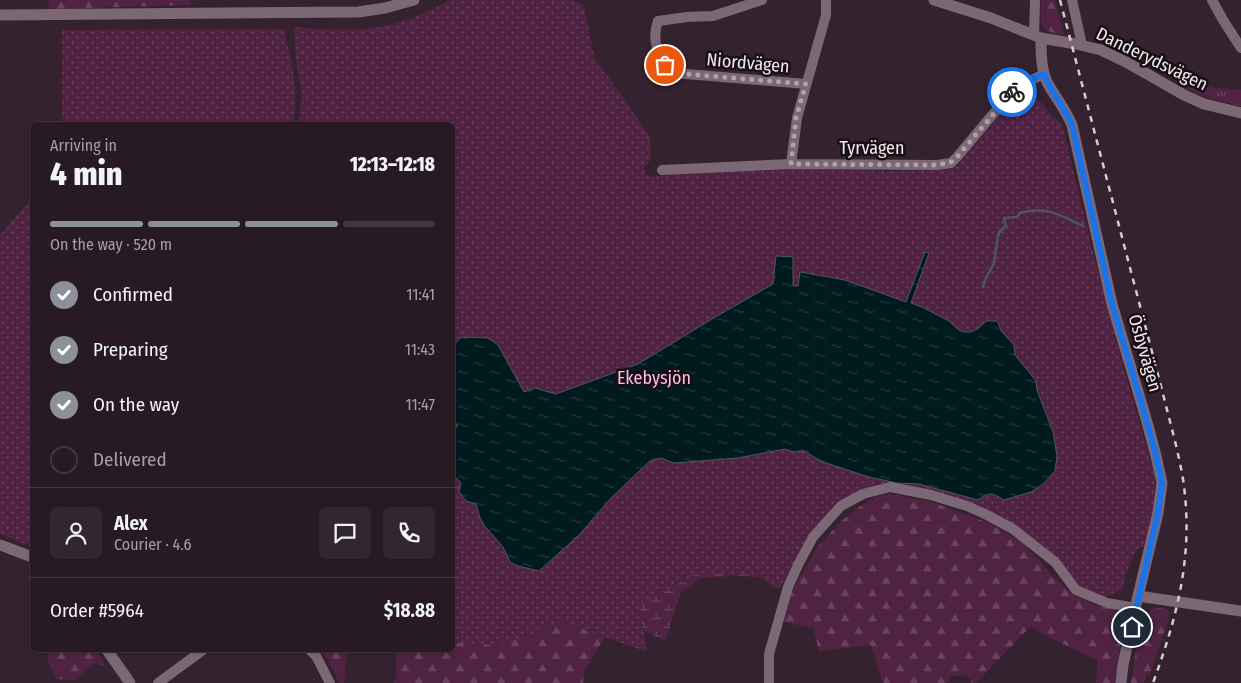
<!DOCTYPE html>
<meta charset="utf-8">
<style>
:root{--surface:#271a22;--page:#33272f;--text:#f1f3f6;--muted:#a4a1a5;--line:#433840;--accent:#8c9099}
body{margin:0;font-family:"Fira Sans Condensed",sans-serif;background:var(--page);color:var(--text);height:100vh;display:flex;flex-direction:column;font-size:19px;white-space:nowrap}
*{box-sizing:border-box;margin:0}
p{font-size:16px;color:var(--muted)}
.icon{flex:none;width:28px;height:28px;fill:none;stroke:currentColor;stroke-width:2;stroke-linecap:round;stroke-linejoin:round}
.map{position:relative;flex:1;overflow:hidden}
.drawer{position:absolute;left:30px;top:122px;width:425px;height:530px;display:flex;flex-direction:column;background:var(--surface);border-radius:8px;box-shadow:0 1px 4px #0004,0 0 0 1px var(--line)}
.drawer>*{flex:none}
.pin{position:absolute;display:grid;place-items:center;width:42px;height:42px;color:#fff;margin:-21px;border:2px solid #fff;border-radius:50%;box-shadow:0 1px 5px #0007}
.courier{position:absolute;display:grid;place-items:center;width:50px;height:50px;margin:-25px;border:4px solid #1a73e8;border-radius:50%;background:#fff;color:#222;box-shadow:0 1px 6px #0007}
.summary em{font-style:normal;font-weight:800}
.summary div{display:flex;flex-direction:column-reverse}
.summary{display:flex;align-items:center;justify-content:space-between;height:85px;padding:0 20px}
h1{font-size:32px;font-weight:800;line-height:38px}
.bar{display:grid;grid-template-columns:repeat(4,1fr);gap:8px 5px;align-content:center;height:60px;padding:0 20px}
.bar i{height:6px;border-radius:4px;background:var(--line)}
.bar .selected{background:var(--accent)}
.bar p{grid-column:span 4}
.line{display:flex;align-items:center;gap:12px;padding:0 20px;border-top:1px solid var(--line)}
.line div{flex:1}
.round{display:grid;place-items:center;flex:none;width:52px;height:52px;border-radius:8px;background:var(--page)}
ol{padding:0 20px;list-style:none}
li{display:flex;align-items:center;gap:15px;height:55px}
li p{margin-inline-start:auto}
li .icon{padding:5px;border-radius:50%;background:var(--accent);color:#fff;stroke-width:4}
li:last-child{color:var(--muted)}
li i{width:28px;height:28px;border:2px solid var(--line);border-radius:50%}
.map>svg:first-child{display:block}
.grass{fill:url(#grass-tufts)}
.forest{fill:url(#forest-firs)}
.wetland{fill:url(#wetland-marsh)}
.park{fill:url(#park-dots)}
.water{fill:url(#water-ripples);stroke:#4a585c}
.lines{fill:none;stroke-linecap:round;stroke-linejoin:round}
.stream{stroke:#4a585c;stroke-width:2.5}
.minor{stroke:#7c6875;stroke-width:10}
.tertiary{stroke:#7c6875;stroke-width:11}
.rail{stroke:#d7cad2;stroke-width:2.5;stroke-dasharray:6 6;stroke-linecap:butt}
.done{stroke:#b0a2ab;stroke-width:5;stroke-dasharray:0 9}
.route{stroke:#1a73e8;stroke-width:6}
.labels{text-anchor:middle;stroke-width:5;stroke-linejoin:round;paint-order:stroke}
.street-label{font-size:18px;fill:#f3e7ee;stroke:#170f14}
.park-label{font-size:18px;fill:#fdbde6;stroke:#170f14}
</style>
<div class="map">
<svg width="1241" height="683" viewBox="0 0 1241 683">
<defs>
<pattern id="grass-tufts" width="24" height="20" patternUnits="userSpaceOnUse" patternTransform="scale(1.25)"><rect width="24" height="20" fill="#502342"/><path d="M3 7l-1-3M5 7V3M7 7l1-3M15 17l-1-3M17 17v-4M19 17l1-3" fill="none" stroke="#6a435e"/></pattern>
<pattern id="forest-firs" width="22" height="20" patternUnits="userSpaceOnUse" patternTransform="scale(1.25)"><rect width="22" height="20" fill="#502342"/><path d="M5 1l3.5 6h-7zM16 11l3.5 6h-7z" fill="#6a435e"/></pattern>
<pattern id="wetland-marsh" width="20" height="14" patternUnits="userSpaceOnUse" patternTransform="scale(1.25)"><rect width="20" height="14" fill="#502342"/><path d="M1 5h8M5 5V1M11 12h8M15 12V8" fill="none" stroke="#6a435e"/></pattern>
<pattern id="park-dots" width="8" height="8" patternUnits="userSpaceOnUse" patternTransform="scale(1.25)"><rect width="8" height="8" fill="#502342"/><path d="M2 2h.1M6 6h.1" fill="none" stroke="#6a435e" stroke-width="1.8" stroke-linecap="round"/></pattern>
<pattern id="water-ripples" width="26" height="14" patternUnits="userSpaceOnUse" patternTransform="scale(1.25)"><rect width="26" height="14" fill="#011a1d"/><path d="M2 4q2-2 4 0t4 0M15 11q2-2 4 0t4 0" fill="none" stroke="#263b3e"/></pattern>
</defs>
<rect width="100%" height="100%" fill="#34232e"/>
<!-- grass -->
<path class="grass" d="M1180,84l61,6v16c-22,-5 -43,-9 -61,-22z"/>
<!-- forest -->
<path class="forest" d="M48,0h142v5l-140,4z
M1041,0h14l9,35c-5,-1 -11,-2 -16,-4 -10,-5 -7,-22 -7,-31z
M890,494l42,8 57,21 33,19 30,33 22,20 19,9 23,7 8,6 -9,66h-19l2,-22 -55,-27 -12,-8 -55,57h-5v-4l-5,-4 -14,1 -5,7h-63l-3,-5 -10,-33 -52,6 -6,-23 -30,-6 4,-22 29,-51 24,-27 19,-15 16,-10z
M453,559l157,69 -26,44 -1,11h-189l3,-8 -2,-25h57z
M1153,608h9l6,2 2,5 -20,60 -3,-1 -3,9h-13l7,-46 8,-21z
M50,650h46l10,16 -11,-3 -21,17 -18,-1 -9,-21z
M318,650h29l-3,33h-4l-14,-26z"/>
<!-- wetland -->
<path class="wetland" d="M688,549l94,31 -24,-3 -22,-1 -36,2 -19,14 -16,49 -30,-15 -2,-32z"/>
<!-- park -->
<path class="park" d="M451,0h121l12,5 10,52 56,79 1,23 -6,8 1,7c9,5 18,2 27,-2l101,-3 115,2 57,-1 12,-5 53,-63 28,-2 13,16 10,8 30,124 32,121 30,105 2,17 -5,38 -5,17 -9,3 -11,24 -3,17 -21,8 -20,-10 -36,-36 -41,-31 -113,-33 -46,18 -45,50 -21,31 -6,1 -15,-13 -61,-2 -58,31 7,48 -87,-31 -36,17 -34,7 -37,-2 -1,-518h-154l4,-31 -6,-34 -2,-33c32,3 65,5 96,-2 22,-5 42,-16 61,-25z
M284,29c8,34 15,61 9,96h-231v-95z
M32,198v349l-32,-13v-299z"/>
<!-- water -->
<path class="water" d="M925,252l4,1 -18,50c13,4 24,11 36,17 4,2 7,7 12,10 11,6 20,-1 27,-9h11l5,11 12,13 1,10 21,26 1,9 16,42 4,24 -2,15 -12,13 -12,8 -27,8c-12,-7 -14,-9 -26,0l-59,-16 -22,-1 -28,-6 -49,-16 -15,-10 -11,1 -9,-3 -48,9 -63,5 -13,-5 -11,3 -39,37 -32,37 -40,36 -21,-5 -8,-4 -7,-15 -19,-22 -4,-7 -4,-14 -10,-3 -7,-9 2,-9 -8,-8v-45l2,-1 2,-3 -4,-11v-70l9,-8 26,1 10,7 26,47 11,-4 21,6 82,-30 74,-45 61,-35 3,-28 17,1v29h5l2,-14 45,8 61,22z"/>
<g class="lines">
<!-- stream -->
<path class="stream" d="M983,287l3,-9 8,-15 4,-27 2,-5 6,-5 -2,-8 13,-1 3,-4c27,-7 40,2 63,13"/>
<!-- minor -->
<path class="minor" d="M762,0l-49,16 -26,1 -29,4c-7,19 0,40 16,52l132,11
M1072,0l10,45
M1212,0l11,20 18,28
M1034,35l1,-35
M791,164l6,-46 29,-103v-15
M662,170l129,-6 146,1 14,-2 6,-6 58,-69 29,-14
M310,650l6,6 14,27
M158,683l45,-33
M769,683v-29l19,-67 11,-24 14,-26 28,-31 22,-12 27,-7 41,8 36,11 20,9 26,14 42,33 21,28 31,13 29,5"/>
<!-- tertiary -->
<path class="tertiary" d="M934,0l57,18 50,20 35,6 25,6 25,12 58,33 20,9 37,9
M0,15l358,-3 27,-4 29,-8
M1041,38c0,16 0,32 7,46 8,14 18,26 24,41l40,179 35,118 9,34 6,27 -4,30 -20,83 -15,69 -2,18
M0,545l32,12
M1138,596l103,15
M107,650l23,33"/>
<!-- rail -->
<path class="rail" d="M1060,0l103,394c7,28 15,56 20,85 11,75 -5,135 -30,204"/>
</g>
<g class="lines">
<!-- done -->
<path class="done" d="M665,65l9,8 132,11 -10,34 -5,46 146,1 14,-3 6,-5 55,-65"/>
<!-- route -->
<path class="route" d="M1012,92c7,-9 21,-13 32,-18 7,18 20,33 28,51l40,179 35,118 9,34 6,27 -4,30 -26,114"/>
</g>
<g class="labels">
<!-- street labels -->
<g class="street-label">
<text transform="translate(1152 59) rotate(26)" y="6">Danderydsvägen</text>
<text transform="translate(748 63) rotate(5)" y="6">Niordvägen</text>
<text x="872" y="154">Tyrvägen</text>
<text transform="translate(1145 353) rotate(74)" y="6">Ösbyvägen</text>
</g>
<!-- park labels -->
<g class="park-label">
<text x="654" y="384">Ekebysjön</text>
</g>
</g>
</svg>
<div class="pin" style="left:665px;top:65px;background:#ea580c"><svg class="icon" aria-label="bag" viewBox="0 0 24 24"><path d="M5 8h14l-1 12H6zM9 8a3 3 0 0 1 6 0"/></svg></div>
<div class="pin" style="left:1132px;top:627px;background:#1f2937"><svg class="icon" aria-label="home" viewBox="0 0 24 24"><path d="M3 11l9-7 9 7M6 9v11h12V9"/></svg></div>
<div class="courier" style="left:1012px;top:92px"><svg class="icon" aria-label="bike" viewBox="0 0 24 24"><circle cx="6" cy="16" r="4"/><circle cx="18" cy="16" r="4"/><path d="M6 16l4-8h5l3 8M10 8l3 8H6M13 5h3"/></svg></div>
<section class="drawer">
<div class="summary"><div><h1>4 min</h1><p>Arriving in</p></div><em>12:13–12:18</em></div>
<div class="bar"><i class="selected"></i><i class="selected"></i><i class="selected"></i><i></i><p>On the way · 520 m</p></div>
<ol>
<li><svg class="icon" aria-label="check" viewBox="0 0 24 24"><path d="M5 12l5 5 9-10"/></svg>Confirmed<p>11:41</p></li>
<li><svg class="icon" aria-label="check" viewBox="0 0 24 24"><path d="M5 12l5 5 9-10"/></svg>Preparing<p>11:43</p></li>
<li><svg class="icon" aria-label="check" viewBox="0 0 24 24"><path d="M5 12l5 5 9-10"/></svg>On the way<p>11:47</p></li>
<li><i></i>Delivered</li>
</ol>
<div class="line" style="height:90px"><a class="round"><svg class="icon" aria-label="person" viewBox="0 0 24 24"><circle cx="12" cy="8" r="4"/><path d="M4 21q1-7 8-7t8 7"/></svg></a><div><b>Alex</b><p>Courier · 4.6</p></div><a class="round"><svg class="icon" aria-label="chat" viewBox="0 0 24 24"><path d="M4 5h16v11H9l-5 4z"/></svg></a><a class="round"><svg class="icon" aria-label="phone" viewBox="0 0 24 24"><path d="M5 4h4l2 5-3 2q2 4 5 5l2-3 5 2v4C11 20 4 13 5 4z"/></svg></a></div>
<div class="line" style="height:65px"><div>Order #5964</div><b>$18.88</b></div>
</section>
</div>
